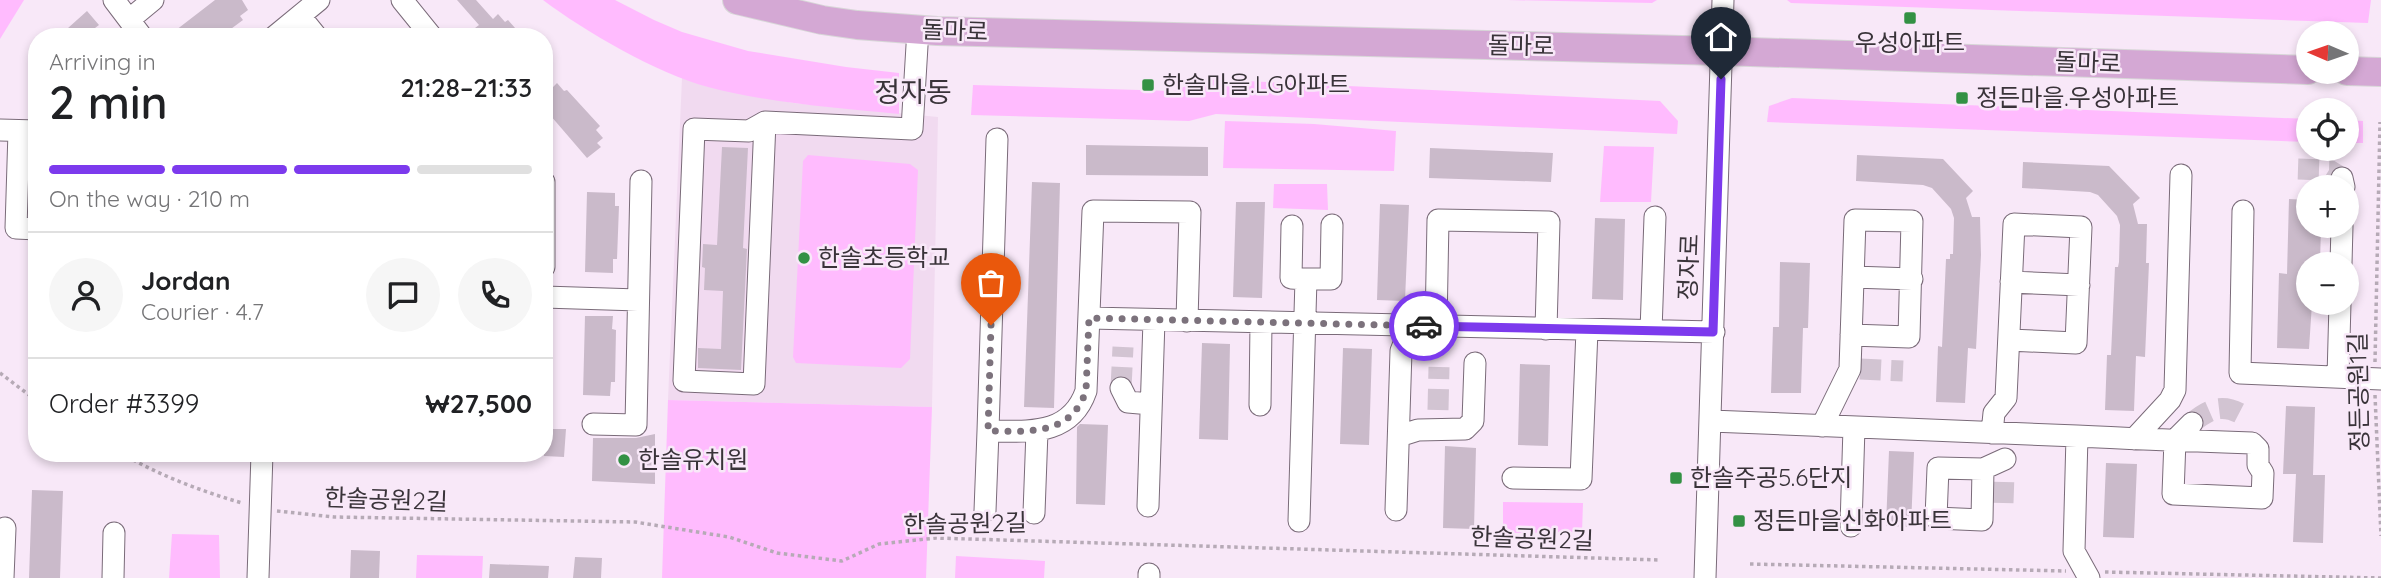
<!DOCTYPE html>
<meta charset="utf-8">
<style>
:root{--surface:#fff;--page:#f6f6f6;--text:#202124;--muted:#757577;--line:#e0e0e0;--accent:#7c3aed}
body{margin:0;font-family:Quicksand,"Noto Sans KR",sans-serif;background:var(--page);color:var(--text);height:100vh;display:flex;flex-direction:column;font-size:26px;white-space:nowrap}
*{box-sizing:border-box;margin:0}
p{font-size:23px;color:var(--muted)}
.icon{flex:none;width:38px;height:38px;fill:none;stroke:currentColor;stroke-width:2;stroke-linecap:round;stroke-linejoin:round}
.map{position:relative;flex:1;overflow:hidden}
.side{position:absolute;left:28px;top:28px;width:525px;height:434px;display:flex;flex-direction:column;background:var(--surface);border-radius:28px;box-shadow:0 4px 10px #0003}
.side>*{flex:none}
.needle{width:46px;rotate:272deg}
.buttons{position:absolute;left:2296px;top:21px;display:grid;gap:14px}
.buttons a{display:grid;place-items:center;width:63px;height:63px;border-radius:50%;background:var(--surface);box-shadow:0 4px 10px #0003;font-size:35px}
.pin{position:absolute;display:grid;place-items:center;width:60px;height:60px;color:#fff;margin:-72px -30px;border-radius:50% 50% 50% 0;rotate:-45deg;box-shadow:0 0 7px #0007}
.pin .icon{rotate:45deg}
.courier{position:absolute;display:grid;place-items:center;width:70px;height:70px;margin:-35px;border:5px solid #7c3aed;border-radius:50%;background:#fff;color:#222;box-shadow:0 2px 9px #0007}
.summary em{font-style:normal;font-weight:600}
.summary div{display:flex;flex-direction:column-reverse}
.summary{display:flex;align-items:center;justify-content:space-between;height:119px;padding:0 21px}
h1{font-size:46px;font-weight:600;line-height:52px}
.bar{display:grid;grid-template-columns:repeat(4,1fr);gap:10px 7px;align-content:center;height:84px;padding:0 21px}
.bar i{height:9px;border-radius:5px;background:var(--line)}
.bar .selected{background:var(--accent)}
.bar p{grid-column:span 4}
.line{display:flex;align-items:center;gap:18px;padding:0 21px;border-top:2px solid var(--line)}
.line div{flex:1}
.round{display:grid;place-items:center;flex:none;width:74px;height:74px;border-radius:37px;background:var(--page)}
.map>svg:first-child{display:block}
.built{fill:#f1daf0}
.green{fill:#ffbbfe}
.building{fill:#cabaca}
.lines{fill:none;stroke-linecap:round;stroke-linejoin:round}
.minor-tunnel{stroke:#d2c4d2;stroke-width:21;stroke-dasharray:21 10;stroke-linecap:butt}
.minor-casing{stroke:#7a6b79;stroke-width:23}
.major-casing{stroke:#d7d6d7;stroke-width:30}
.path{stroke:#b6aab6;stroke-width:3.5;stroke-dasharray:3.5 3.5;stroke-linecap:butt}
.minor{stroke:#fff;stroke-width:21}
.major{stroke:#d4a8d4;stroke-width:28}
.done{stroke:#7c727c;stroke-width:7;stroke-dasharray:0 12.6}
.route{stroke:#7c3aed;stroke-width:9}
.poi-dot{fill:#339144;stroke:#f8e8f8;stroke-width:2.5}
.labels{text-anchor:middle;stroke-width:5;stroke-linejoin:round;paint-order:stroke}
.street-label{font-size:24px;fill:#393339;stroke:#f8e8f8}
.poi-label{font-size:24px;fill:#393339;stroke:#f8e8f8;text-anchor:start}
.quarter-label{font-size:28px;fill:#393339;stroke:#f8e8f8}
</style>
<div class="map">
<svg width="2381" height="578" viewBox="0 0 2381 578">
<rect width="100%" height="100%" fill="#f8e8f8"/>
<!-- built -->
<path class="built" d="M682,78l24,8 87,17 145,14 -6,290 -264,-7z"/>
<!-- green -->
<path class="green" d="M0,0h24l-24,39z
M543,0h72l39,20 28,12 66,19 98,16 53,6v41c-64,-6 -129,-11 -191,-27 -50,-13 -124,-56 -165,-87z
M1508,0h149l-5,3z
M1787,0h584l-3,23 -577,-20z
M1205,79l455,22 18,20 -1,13 -461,-20 -27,7 -218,-6 2,-30 200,6z
M1792,98l516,21v23l-541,-20 2,-16z
M2347,120l16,1v22h-16z
M1225,121l89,3 82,7 -2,40 -171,-3z
M1604,146l50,1 -3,55h-51z
M808,155l102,9 8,6 -8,189 -9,9 -105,-5 -3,-6 10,-196z
M1274,184h53l1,26 -55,-2z
M668,400l264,7 -6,171h-264z
M1503,502l80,1 -1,29 -79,1z
M172,534l47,1 1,43h-51z
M417,555l66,1 -1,22h-66z
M956,556l89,5 -1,17h-89z"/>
<!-- building -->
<path class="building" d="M215,0h27l6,10 -8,6 3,4 -23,17h-53z
M457,0h19l17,19 5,-5 7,8 3,-2 15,17h-40l-8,-9 4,-3z
M87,11l12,14 -4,3 7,9h-44z
M544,79l8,9 5,-5 7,8 3,-1 33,36 -4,4 7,8 -6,5 4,4 -14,11 -43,-50z
M1086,145l122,2v29l-122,-1z
M722,147l26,1 -5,100 4,1 -6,121 -43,-2v-20l23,1 2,-58 -19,-1 1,-22 -3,-1 1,-23 14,1z
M1430,148l123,5 -2,29 -122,-4z
M1857,155l86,4 30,32 -7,7 6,19h8l1,38 -5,94 -8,-1 -3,55 -29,-1 2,-56 4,1 4,-88h4v-5h3l1,-36 -3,-9 -19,-21 -9,-3 -67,-4z
M2023,162l86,4 31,32 -7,6 5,20h9l-1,39h3l-4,94 -9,-1 -2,55 -29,-1 2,-55h4l4,-88h3l1,-5 1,-37 -3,-9 -19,-21 -8,-3 -68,-4z
M1032,182l28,1 -6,225 -30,-1z
M587,192l28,1v13h4l-2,53h-4v14l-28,-1z
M2289,199l19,1v26h13l-1,38h-12v39h4l-3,46 -32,-1 2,-75 8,1z
M1236,202h29l-3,96 -29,-1z
M1380,204l29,1 -4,96 -28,-1z
M1595,218l30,1 -2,81 -31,-1z
M1780,262l30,1 -2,65h-5l-2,65h-30l2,-66h6z
M585,316h28l-1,13 4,1 -1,52h-4l-1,14 -27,-1z
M1202,343l28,1 -2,96 -29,-1z
M1343,348l29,1 -3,96 -29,-1z
M1520,364l30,1 -2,81 -30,-1z
M2286,406l29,1 -2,68h12l-2,68 -30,-1 3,-68h-13z
M1080,424l28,1 -3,80 -29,-1 1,-77z
M544,429h22l-2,28 -20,-1z
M655,434v50l-63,-3 1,-43h43z
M1445,446l31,2 -2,81 -31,-1z
M1889,451l25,1 -3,75 -25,-1z
M2106,463l31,1 -3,74 -31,-1z
M32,490l31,1 -3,87h-31z
M351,550l29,1 -1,27h-29z
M575,557l27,1 -1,20h-28z
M490,564l59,2 -1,12h-59z"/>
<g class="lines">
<!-- minor-tunnel -->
<path class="minor-tunnel" d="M2298,169l31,1 13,8
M1860,369l43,2
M1121,388l2,-41
M1438,410l1,-43
M2192,423c19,-16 33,-20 54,-6
M2003,503l1,-29"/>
<defs>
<path id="minor" d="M114,0l28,37
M402,0l30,37
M300,16l17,21
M130,19l23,-19
M274,37l45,-37
M765,122l-11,262 -70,-3 10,-252 55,2 16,-9 147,7 6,-100
M0,130l37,1
M19,131l-3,97 21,1
M997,139l-9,292c39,0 82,6 98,-40l7,-180 97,1 -3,109
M2342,178l2,9
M544,182v85
M2243,211l-3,162 141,6
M1292,226l-1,52 15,1 -7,242
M2341,264l1,-38
M1853,277l59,2
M1306,279h25l1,-54
M2011,282l68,3
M544,297l94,3
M1089,318l625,14
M1436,326l2,-106 111,2 -3,107
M1651,331l4,-114
M2338,377l2,-74
M1121,388l7,14 23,2
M1260,405l1,-83
M1711,421l366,15 -3,115 15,27
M593,424l43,1 5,-244
M1822,426l28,-57 5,-149 57,1 -3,116 -58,-2
M1992,433l2,-20 12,-15 8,-174 67,3 -5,116 -67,-3
M1399,436l19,-6 47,-1 8,-8 2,-58
M2077,436c58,3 116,5 175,7l6,6v16l5,8 -1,25 -89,-4 2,-54 17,-17
M2134,439l36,-39 5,-10 6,-215
M1983,469l-1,51 -46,-2 2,-50 45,1 22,-10
M1513,478l68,1 6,-149
M1148,506l6,-186
M1396,510l5,-159 10,-25
M985,511l3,-80
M1034,513l3,-82
M1851,526l3,-99
M3,578l2,-50
M113,578l1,-45
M258,578l4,-125
M1149,578v-4
M1705,578l18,-578"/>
<path id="major" d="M737,0l85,20 35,5 80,6 784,20 587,19
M2347,71l34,1"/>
</defs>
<!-- minor casing -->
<use href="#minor" class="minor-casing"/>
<!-- major casing -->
<use href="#major" class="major-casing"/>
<!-- path -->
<path class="path" d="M2375,362l5,-240
M0,373l37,28
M2375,395l6,141
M121,453c37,22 80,38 121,50
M277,511l57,6 301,5 94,15 48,16 65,8 37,-17 57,-6 724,22
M1750,564l316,7
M2105,572l276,6"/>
<!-- minor -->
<use href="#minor" class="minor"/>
<!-- major -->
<use href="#major" class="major"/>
</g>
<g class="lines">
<!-- done -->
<path class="done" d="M991,325l-3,106c39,0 82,6 98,-40l3,-73 335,8"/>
<!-- route -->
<path class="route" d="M1424,326l289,6 8,-253"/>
</g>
<!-- markers -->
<g class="poi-dot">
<rect x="1903" y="11" width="14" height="14" rx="3.5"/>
<rect x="1141" y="78" width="14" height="14" rx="3.5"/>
<rect x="1955" y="91" width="14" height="14" rx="3.5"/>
<circle cx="804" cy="258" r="7"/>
<circle cx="624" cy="460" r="7"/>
<rect x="1669" y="471" width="14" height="14" rx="3.5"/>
<rect x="1732" y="514" width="14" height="14" rx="3.5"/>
</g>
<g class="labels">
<!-- street labels -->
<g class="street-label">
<text transform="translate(955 31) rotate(2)" y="8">돌마로</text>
<text transform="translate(1521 46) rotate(1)" y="8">돌마로</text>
<text transform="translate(2088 63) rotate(2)" y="8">돌마로</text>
<text transform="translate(1689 267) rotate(-88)" y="8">정자로</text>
<text transform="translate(2359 392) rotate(-91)" y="8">정든공원1길</text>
<text transform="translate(386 500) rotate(2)" y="8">한솔공원2길</text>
<text transform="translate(965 524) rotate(-1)" y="8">한솔공원2길</text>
<text transform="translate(1532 539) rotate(2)" y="8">한솔공원2길</text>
</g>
<!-- poi labels -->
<g class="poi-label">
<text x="1910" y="51" text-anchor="middle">우성아파트</text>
<text x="1162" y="93">한솔마을.LG아파트</text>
<text x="1976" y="106">정든마을.우성아파트</text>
<text x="818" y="266">한솔초등학교</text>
<text x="638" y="468">한솔유치원</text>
<text x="1690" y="486">한솔주공5.6단지</text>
<text x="1753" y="529">정든마을신화아파트</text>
</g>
<!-- quarter labels -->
<g class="quarter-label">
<text x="913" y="102">정자동</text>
</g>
</g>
</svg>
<div class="buttons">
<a><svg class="needle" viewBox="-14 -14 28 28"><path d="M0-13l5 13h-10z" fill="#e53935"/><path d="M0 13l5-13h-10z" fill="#757577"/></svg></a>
<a><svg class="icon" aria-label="locate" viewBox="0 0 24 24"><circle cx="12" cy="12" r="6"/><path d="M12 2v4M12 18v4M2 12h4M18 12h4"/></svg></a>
<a>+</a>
<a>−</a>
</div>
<div class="pin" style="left:991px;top:325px;background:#ea580c"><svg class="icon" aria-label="bag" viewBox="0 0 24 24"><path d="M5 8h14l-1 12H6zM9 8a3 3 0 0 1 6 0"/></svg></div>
<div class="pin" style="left:1721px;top:79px;background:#1f2937"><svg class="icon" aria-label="home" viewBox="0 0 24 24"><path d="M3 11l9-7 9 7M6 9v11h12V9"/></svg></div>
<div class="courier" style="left:1424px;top:326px"><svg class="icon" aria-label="car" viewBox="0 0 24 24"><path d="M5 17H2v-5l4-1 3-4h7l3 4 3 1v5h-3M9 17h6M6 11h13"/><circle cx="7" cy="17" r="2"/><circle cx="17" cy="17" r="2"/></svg></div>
<section class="side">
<div class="summary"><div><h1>2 min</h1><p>Arriving in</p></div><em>21:28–21:33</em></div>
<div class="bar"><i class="selected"></i><i class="selected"></i><i class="selected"></i><i></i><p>On the way · 210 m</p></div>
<div class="line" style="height:126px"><a class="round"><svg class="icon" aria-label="person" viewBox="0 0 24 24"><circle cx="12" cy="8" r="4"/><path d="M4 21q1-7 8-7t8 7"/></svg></a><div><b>Jordan</b><p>Courier · 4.7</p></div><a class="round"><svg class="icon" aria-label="chat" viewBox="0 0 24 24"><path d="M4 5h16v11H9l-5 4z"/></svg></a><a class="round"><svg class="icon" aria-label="phone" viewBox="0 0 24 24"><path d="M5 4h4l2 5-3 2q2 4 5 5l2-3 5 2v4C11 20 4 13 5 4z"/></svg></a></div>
<div class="line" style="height:91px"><div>Order #3399</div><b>₩27,500</b></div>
</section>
</div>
